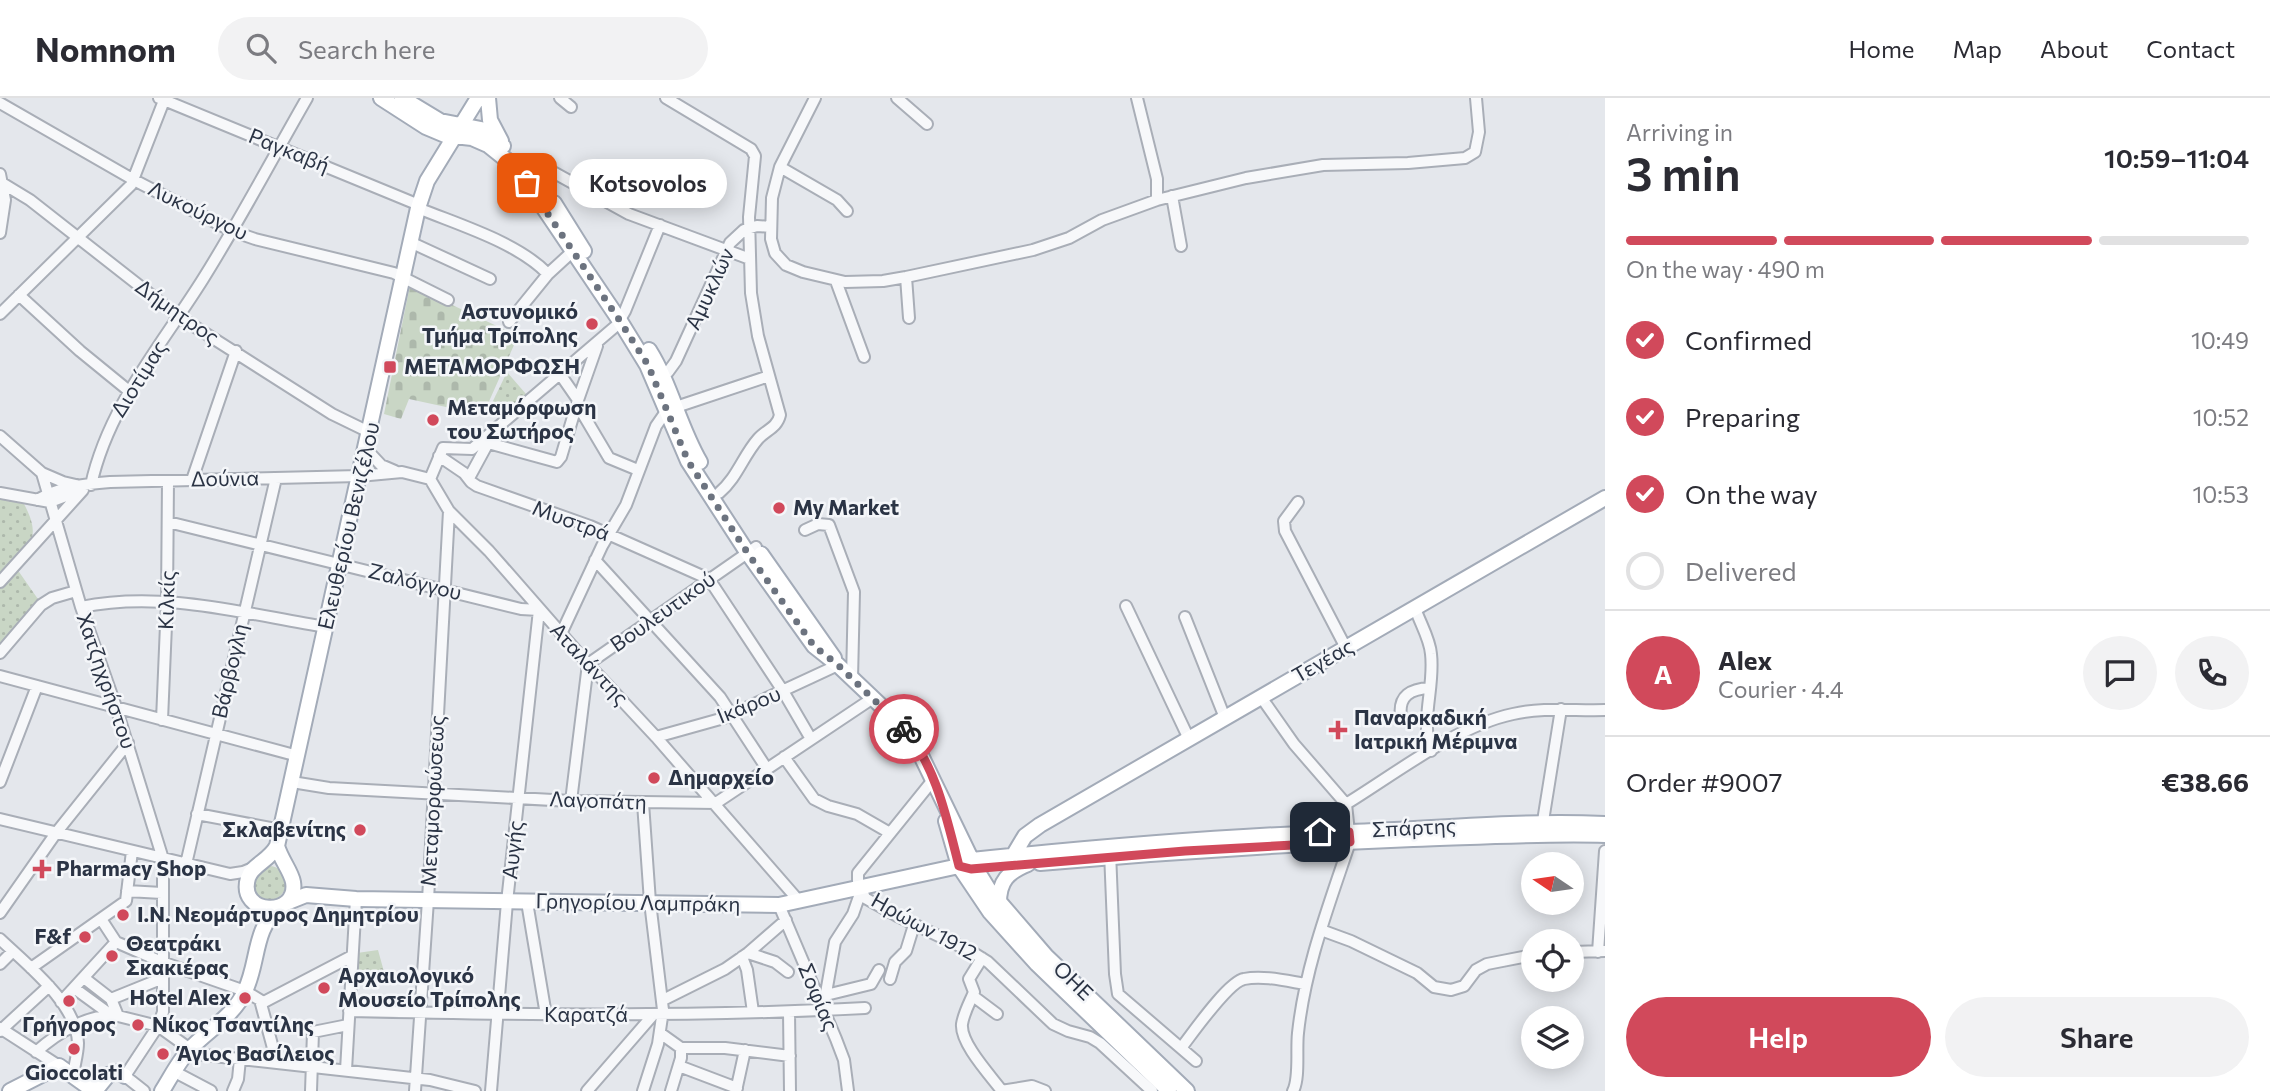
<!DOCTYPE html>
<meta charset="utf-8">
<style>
:root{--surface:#fff;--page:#f2f2f3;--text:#2b2b33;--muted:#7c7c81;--line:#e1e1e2;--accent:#d1495b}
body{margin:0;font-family:Commissioner,sans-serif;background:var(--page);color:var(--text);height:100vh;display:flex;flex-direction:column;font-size:26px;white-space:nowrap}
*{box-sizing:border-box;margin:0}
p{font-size:23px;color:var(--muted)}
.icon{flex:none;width:38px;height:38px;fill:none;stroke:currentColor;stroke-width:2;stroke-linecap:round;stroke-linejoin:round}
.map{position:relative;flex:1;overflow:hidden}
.drawer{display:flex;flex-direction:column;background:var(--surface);width:665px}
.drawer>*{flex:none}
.needle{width:46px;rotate:283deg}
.controls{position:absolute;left:1521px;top:754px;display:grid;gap:14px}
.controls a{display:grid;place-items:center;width:63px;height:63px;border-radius:50%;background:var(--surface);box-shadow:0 4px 18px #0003;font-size:35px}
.pin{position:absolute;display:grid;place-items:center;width:60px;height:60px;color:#fff;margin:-30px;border-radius:14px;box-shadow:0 4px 10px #0006}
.courier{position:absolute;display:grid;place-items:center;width:70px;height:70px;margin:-35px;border:5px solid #d1495b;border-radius:50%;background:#fff;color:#222;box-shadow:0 2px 9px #0007}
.bubble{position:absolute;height:49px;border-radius:24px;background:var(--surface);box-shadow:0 4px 18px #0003;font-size:23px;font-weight:600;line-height:49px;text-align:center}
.head em{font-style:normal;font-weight:600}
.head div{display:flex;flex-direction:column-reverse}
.head{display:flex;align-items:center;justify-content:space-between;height:119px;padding:0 21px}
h1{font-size:46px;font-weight:600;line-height:52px}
.bar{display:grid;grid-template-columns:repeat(4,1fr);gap:10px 7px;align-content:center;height:84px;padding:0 21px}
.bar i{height:9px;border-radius:5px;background:var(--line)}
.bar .on{background:var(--accent)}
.bar p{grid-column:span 4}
.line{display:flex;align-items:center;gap:18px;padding:0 21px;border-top:2px solid var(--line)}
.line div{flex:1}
.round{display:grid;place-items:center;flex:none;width:74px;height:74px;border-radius:37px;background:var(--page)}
ol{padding:0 21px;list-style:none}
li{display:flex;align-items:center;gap:21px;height:77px}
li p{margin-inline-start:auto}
li .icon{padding:7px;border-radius:50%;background:var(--accent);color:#fff;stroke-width:4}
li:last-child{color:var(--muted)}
li i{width:38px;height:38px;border:4px solid var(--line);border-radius:50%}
.primary-button{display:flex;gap:14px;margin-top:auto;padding:14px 21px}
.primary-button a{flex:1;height:80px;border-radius:42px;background:var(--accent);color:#fff;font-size:28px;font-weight:600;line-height:80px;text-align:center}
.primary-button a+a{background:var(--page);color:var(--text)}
header{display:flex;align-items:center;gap:42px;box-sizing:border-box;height:98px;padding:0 35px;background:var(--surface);border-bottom:2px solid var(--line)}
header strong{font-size:33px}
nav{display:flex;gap:38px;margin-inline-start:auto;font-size:24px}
.search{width:490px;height:63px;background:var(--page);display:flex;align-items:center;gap:18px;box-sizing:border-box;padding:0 24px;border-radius:38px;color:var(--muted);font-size:26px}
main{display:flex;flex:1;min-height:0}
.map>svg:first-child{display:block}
.green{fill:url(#green-dots)}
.cemetery{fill:url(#cemetery-stones)}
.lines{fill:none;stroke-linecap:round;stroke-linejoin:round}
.minor-casing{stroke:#a9aeb7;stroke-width:14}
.major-casing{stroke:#a3abb8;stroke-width:18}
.minor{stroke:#f7f8fa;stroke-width:10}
.major{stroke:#fff;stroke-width:14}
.done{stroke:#6c737f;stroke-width:7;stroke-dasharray:0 12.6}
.route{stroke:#d1495b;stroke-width:9}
.poi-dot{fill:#d1495b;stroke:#f4f6f9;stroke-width:2.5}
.labels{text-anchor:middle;stroke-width:5;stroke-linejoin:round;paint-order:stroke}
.street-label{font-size:21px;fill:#2b3445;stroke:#f4f6f9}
.poi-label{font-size:21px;font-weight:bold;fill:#2b3445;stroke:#f4f6f9;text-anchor:start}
</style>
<header>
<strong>Nomnom</strong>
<div class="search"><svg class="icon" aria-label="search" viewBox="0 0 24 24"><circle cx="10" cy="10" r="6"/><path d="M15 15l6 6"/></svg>Search here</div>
<nav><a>Home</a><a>Map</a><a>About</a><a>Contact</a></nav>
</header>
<main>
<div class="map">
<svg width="1605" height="993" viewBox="0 0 1605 993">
<defs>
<pattern id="green-dots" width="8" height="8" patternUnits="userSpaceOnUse" patternTransform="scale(1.75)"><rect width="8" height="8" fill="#c9d6c5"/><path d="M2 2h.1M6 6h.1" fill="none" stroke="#adb8ab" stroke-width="1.8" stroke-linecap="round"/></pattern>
<pattern id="cemetery-stones" width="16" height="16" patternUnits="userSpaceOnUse" patternTransform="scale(1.75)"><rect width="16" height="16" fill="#c9d6c5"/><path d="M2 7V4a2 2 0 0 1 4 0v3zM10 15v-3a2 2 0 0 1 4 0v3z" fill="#adb8ab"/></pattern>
</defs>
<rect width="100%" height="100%" fill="#e4e7ec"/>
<!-- green -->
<path class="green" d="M507,274l19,22 -24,20 -10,-11z
M0,401l24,5c21,39 1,44 -24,72z
M17,471l23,33 -40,47v-62z
M252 785a17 17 0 1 1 34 0a17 17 0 1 1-34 0Z
M378,852l8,29 -31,5 2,-31z"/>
<!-- cemetery -->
<path class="cemetery" d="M410,187l108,51 -35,79 -74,-16 -8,20 -17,-5z"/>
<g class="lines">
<defs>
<path id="minor" d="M159,0l260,107
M560,0l11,9
M666,0l85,51 4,7 -6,61 2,76 7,43 22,79c-3,13 -14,15 -22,24 -15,17 -21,39 -39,54
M815,0l-35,69 -8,31 -1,41 4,14 11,12 17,7 42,10 38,-1 23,-4 127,-27 36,-12 33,-18 55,-20 89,-22 77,-13 85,-2 57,-5 10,-6 4,-20 -3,-34
M897,0l30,26
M1137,0l20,81v21
M0,5l134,77 98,51 23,8 139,34 54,27
M780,69l57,33 10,11
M526,70l16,-2 87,48 121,45
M0,76l5,26 -5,33
M2,85l28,17 148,116 154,98 37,18
M1172,98l9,50
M418,110c41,17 99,34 130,66
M410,144l80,37
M906,179l3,41
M836,183l28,76
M19,197l61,56 49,40
M0,216l131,-129 34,-87
M509,224l39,-48 25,-23
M560,276l18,26 19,-54
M657,283l11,-9 8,-11 54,-118 14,-13 13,-4 14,1
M577,306l32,54 29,12
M0,338l42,37 39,134 35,100 47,152v153l-5,14 -33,50 19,15
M481,343l76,21 4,-5 17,-57
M366,351l15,16 14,6
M439,358l25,17 7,9 6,4 113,40 119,53 74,112 28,48
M42,375l21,9 13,3
M469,380l19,-35
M430,381l13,-31 29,1 145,-124 8,-14 35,-86
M192,382l44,-129
M91,387c17,-78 70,-139 112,-206 37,-59 69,-120 104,-181
M0,395l50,9 26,-10
M37,402c22,-13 48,-16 73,-18l249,-6 43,-4 28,7 19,32 40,40 99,113 68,73 143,164
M1298,404l-14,19 1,10 61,117
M168,424l353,87 18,1
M805,432l13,-6 11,1 25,67 -2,87
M595,462l125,137 47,72
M0,484l83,-92
M1126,508l63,133
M81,509c82,-17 164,7 245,20
M1415,510c5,15 15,31 16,46 4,33 -11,66 0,97
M1185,519l40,101
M561,536l41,-88 24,-41 30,-79 9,-13 11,-6 93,-31
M0,555l41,-48 11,-7 24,-7
M0,578l298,80
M1261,599l33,47 52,60 4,38c-21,63 -45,125 -52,191 -2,17 2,45 -5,58
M1401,619c-3,-22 10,-28 29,-29
M162,622l5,-119 1,-120
M656,639l68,-19 114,-53
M784,659l30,42 14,7 29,8 33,19
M933,682l-75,93v8l7,17 32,18 75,36 16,10 65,62 15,7 22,6 10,6 52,48
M0,684l37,-96
M292,684l37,6 242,13 145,2 157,-105
M571,703l17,-137 168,-117
M643,705l7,99 13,108 -5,34 -15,47
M1346,706c49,-30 110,-78 167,-90 30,-7 61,-3 92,-4
M197,716l84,16
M0,721l230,55 13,-2 12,-5
M1543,723l18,-112
M1110,754l5,122 3,20 78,67
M186,766l90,-386
M127,793l35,2
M527,804l19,113
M779,807l57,134 8,21 4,31
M0,815l56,-80 72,-90
M101,821l15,23 46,20 83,29 15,9 17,63
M1321,832l30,11 66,32 17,14 17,3 13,-4 12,-16 11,-6 46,-9
M0,841c26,25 77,64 78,104 0,11 -4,23 -5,33
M1572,854l33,-1
M1598,854l7,-101
M748,855l27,9 13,10
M742,859l5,13 6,42
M982,860l-13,21 5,13c-4,10 -10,20 -12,32 -2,19 28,51 40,67
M0,866l13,-13
M31,870l95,-67 6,-50
M84,880l27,21 7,17 40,10 32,23 14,6 226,25 45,11
M890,881l5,-17 11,-11 8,-26
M74,890l37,27
M826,897l45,-11 8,-14
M973,898l24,18
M111,901l52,-21
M663,902l62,-31 23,-16 38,-33
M61,904l55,-60
M262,905l90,-47
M823,912l12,-68 18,-28 9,-26
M349,913c172,4 344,6 516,-3
M789,914l1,79
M0,930l59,38
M0,933l49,-45
M660,935l21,15h44l65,8
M1181,950c11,-14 47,-66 63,-69 19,-4 43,2 61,5
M36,954c21,-19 53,-39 82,-36
M679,968l58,22
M346,972l10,-171
M175,974l36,19
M233,993l5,-12 2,-20
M311,993l2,-59 35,-7
M415,993l13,-191 21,-389
M491,993l16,-189 32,-292
M587,993l66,-76
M671,993l10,-33v-10
M736,993l9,-41
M1001,993l31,-5 13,5"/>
<path id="major" d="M381,0l45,29 19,8 27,3 16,7 20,16 19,22 93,138 27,44 41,96 59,91 67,94 24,19 58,55 19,23 61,126 13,21 57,66 141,135
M402,0l38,23 41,8 22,17
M488,0l2,22 11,21
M554,105l30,48
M649,252c22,35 30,76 51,112
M761,456l73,104
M946,723l13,45 31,46 47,52 132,127
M277,748c4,14 14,25 16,36 6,36 -56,34 -45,-4 4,-13 21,-17 29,-32l141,-638 9,-27 51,-83
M1013,758l12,-20 15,-11 565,-327
M1040,765c124,-11 248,-19 373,-24 64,-2 128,-6 192,-4
M286,805l20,-8 50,4 423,6 180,-39 13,-6c126,-13 251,-24 377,-28 87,-3 169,-12 256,-8
M999,805c0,-22 9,-31 29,-39
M10,993l49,-25 35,25
M95,993l13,-16 10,-3 7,4
M162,993c9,-14 18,-33 31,-45 17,-17 42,-32 52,-55 14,-29 8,-61 34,-84"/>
</defs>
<!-- minor casing -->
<use href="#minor" class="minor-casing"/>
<!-- major casing -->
<use href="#major" class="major-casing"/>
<!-- minor -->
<use href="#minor" class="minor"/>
<!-- major -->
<use href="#major" class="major"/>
</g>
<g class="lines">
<!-- done -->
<path class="done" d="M527,85l93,138 28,44 40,96 59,91 67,94 24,19 66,64"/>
<!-- route -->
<path class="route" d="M904,631c32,36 43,91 55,137l12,3 214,-18 165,-9 -1,-10h-29"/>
</g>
<!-- markers -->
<g class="poi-dot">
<circle cx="592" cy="226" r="7"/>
<rect x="383" y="262" width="14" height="14" rx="3.5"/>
<circle cx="433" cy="322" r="7"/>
<circle cx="779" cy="410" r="7"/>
<path d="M1334.5 621.5h7v7h7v7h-7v7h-7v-7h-7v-7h7z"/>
<circle cx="654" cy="680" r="7"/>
<circle cx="360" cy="732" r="7"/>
<path d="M38.5 760.5h7v7h7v7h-7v7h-7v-7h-7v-7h7z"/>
<circle cx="123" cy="817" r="7"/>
<circle cx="85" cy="839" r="7"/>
<circle cx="112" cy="858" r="7"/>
<circle cx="324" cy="890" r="7"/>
<circle cx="245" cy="900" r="7"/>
<circle cx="69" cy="903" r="7"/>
<circle cx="138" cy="927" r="7"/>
<circle cx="74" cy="951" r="7"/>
<circle cx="163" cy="956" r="7"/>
</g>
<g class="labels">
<!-- street labels -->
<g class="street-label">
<text transform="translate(289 53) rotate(22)" y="7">Ραγκαβή</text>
<text transform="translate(198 113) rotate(26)" y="7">Λυκούργου</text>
<text transform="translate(710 191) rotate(-65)" y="7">Αμυκλών</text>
<text transform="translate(177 214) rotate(35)" y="7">Δήμητρος</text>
<text transform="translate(139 281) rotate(-58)" y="7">Διοτίμας</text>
<text transform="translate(225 381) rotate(-1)" y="7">Δούνια</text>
<text transform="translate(571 423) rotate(20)" y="7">Μυστρά</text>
<text transform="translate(349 428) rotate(-77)" y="7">Ελευθερίου Βενιζέλου</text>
<text transform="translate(415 484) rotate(14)" y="7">Ζαλόγγου</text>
<text transform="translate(167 502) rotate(-88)" y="7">Κιλκίς</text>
<text transform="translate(663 514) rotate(-35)" y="7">Βουλευτικού</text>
<text transform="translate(1323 563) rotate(-30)" y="7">Τεγέας</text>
<text transform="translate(589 566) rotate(47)" y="7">Αταλάντης</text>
<text transform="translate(230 573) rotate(-77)" y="7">Βάρβογλη</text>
<text transform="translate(106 583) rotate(71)" y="7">Χατζηχρήστου</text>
<text transform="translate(749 607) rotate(-22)" y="7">Ικάρου</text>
<text transform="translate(433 703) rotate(-87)" y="7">Μεταμορφώσεως</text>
<text transform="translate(598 703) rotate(2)" y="7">Λαγοπάτη</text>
<text transform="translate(1414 730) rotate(-3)" y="7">Σπάρτης</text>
<text transform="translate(513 752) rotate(-84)" y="7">Αυγής</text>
<text transform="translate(638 805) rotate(1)" y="7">Γρηγορίου Λαμπράκη</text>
<text transform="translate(924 829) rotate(29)" y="7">Ηρώων 1912</text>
<text transform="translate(1073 883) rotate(44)" y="7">ΟΗΕ</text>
<text transform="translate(818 899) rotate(67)" y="7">Σοφίας</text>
<text x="586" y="924">Καρατζά</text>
</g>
<!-- poi labels -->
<g class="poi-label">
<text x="578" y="221" text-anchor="end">Αστυνομικό<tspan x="578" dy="24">Τμήμα Τρίπολης</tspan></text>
<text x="404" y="276">ΜΕΤΑΜΟΡΦΩΣΗ</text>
<text x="447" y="317">Μεταμόρφωση<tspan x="447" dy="24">του Σωτήρος</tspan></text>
<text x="793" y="417">My Market</text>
<text x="1354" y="627">Παναρκαδική<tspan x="1354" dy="24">Ιατρική Μέριμνα</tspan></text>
<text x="668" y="687">Δημαρχείο</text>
<text x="346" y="739" text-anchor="end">Σκλαβενίτης</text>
<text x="56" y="778">Pharmacy Shop</text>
<text x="137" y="824">Ι.Ν. Νεομάρτυρος Δημητρίου</text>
<text x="71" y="846" text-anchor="end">F&amp;f</text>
<text x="126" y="853">Θεατράκι<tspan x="126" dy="24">Σκακιέρας</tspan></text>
<text x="338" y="885">Αρχαιολογικό<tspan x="338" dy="24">Μουσείο Τρίπολης</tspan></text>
<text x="231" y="907" text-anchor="end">Hotel Alex</text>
<text x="69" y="934" text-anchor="middle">Γρήγορος</text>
<text x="152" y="934">Νίκος Τσαντίλης</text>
<text x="177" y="963">Άγιος Βασίλειος</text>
<text x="74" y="982" text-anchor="middle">Gioccolati</text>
</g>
</g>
</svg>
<div class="controls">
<a><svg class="needle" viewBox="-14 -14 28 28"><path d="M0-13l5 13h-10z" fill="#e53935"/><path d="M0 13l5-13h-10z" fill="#7c7c81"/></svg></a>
<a><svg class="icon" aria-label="locate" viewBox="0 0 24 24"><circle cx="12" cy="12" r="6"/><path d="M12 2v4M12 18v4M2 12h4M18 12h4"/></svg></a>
<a><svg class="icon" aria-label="layers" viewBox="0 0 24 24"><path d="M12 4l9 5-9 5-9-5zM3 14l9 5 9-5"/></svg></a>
</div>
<div class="pin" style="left:527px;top:85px;background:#ea580c"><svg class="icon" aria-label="bag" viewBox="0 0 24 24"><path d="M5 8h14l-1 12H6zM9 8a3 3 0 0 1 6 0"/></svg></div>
<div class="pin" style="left:1320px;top:734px;background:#1f2937"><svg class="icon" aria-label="home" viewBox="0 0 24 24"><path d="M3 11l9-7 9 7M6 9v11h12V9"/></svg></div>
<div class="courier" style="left:904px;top:631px"><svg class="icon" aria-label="bike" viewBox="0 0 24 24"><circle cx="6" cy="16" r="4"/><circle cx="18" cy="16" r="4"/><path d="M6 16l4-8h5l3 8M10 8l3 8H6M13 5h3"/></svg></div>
<div class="bubble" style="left:569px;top:61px;width:158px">Kotsovolos</div>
</div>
<section class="drawer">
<div class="head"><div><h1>3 min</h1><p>Arriving in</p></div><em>10:59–11:04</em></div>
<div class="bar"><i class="on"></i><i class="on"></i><i class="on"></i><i></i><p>On the way · 490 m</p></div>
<ol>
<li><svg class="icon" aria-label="check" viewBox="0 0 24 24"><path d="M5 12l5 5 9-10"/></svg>Confirmed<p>10:49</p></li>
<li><svg class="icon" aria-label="check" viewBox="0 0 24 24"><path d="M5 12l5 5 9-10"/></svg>Preparing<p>10:52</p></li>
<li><svg class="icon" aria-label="check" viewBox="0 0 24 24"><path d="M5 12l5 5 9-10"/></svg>On the way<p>10:53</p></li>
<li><i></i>Delivered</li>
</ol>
<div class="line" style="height:126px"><b class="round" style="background:var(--accent);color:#fff">A</b><div><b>Alex</b><p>Courier · 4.4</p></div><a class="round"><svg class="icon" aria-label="chat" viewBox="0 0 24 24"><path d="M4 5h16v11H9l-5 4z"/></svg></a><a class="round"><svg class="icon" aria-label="phone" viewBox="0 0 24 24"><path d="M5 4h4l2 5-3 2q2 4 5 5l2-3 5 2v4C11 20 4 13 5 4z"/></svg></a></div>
<div class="line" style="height:91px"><div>Order #9007</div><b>€38.66</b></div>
<div class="primary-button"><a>Help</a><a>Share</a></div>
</section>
</main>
